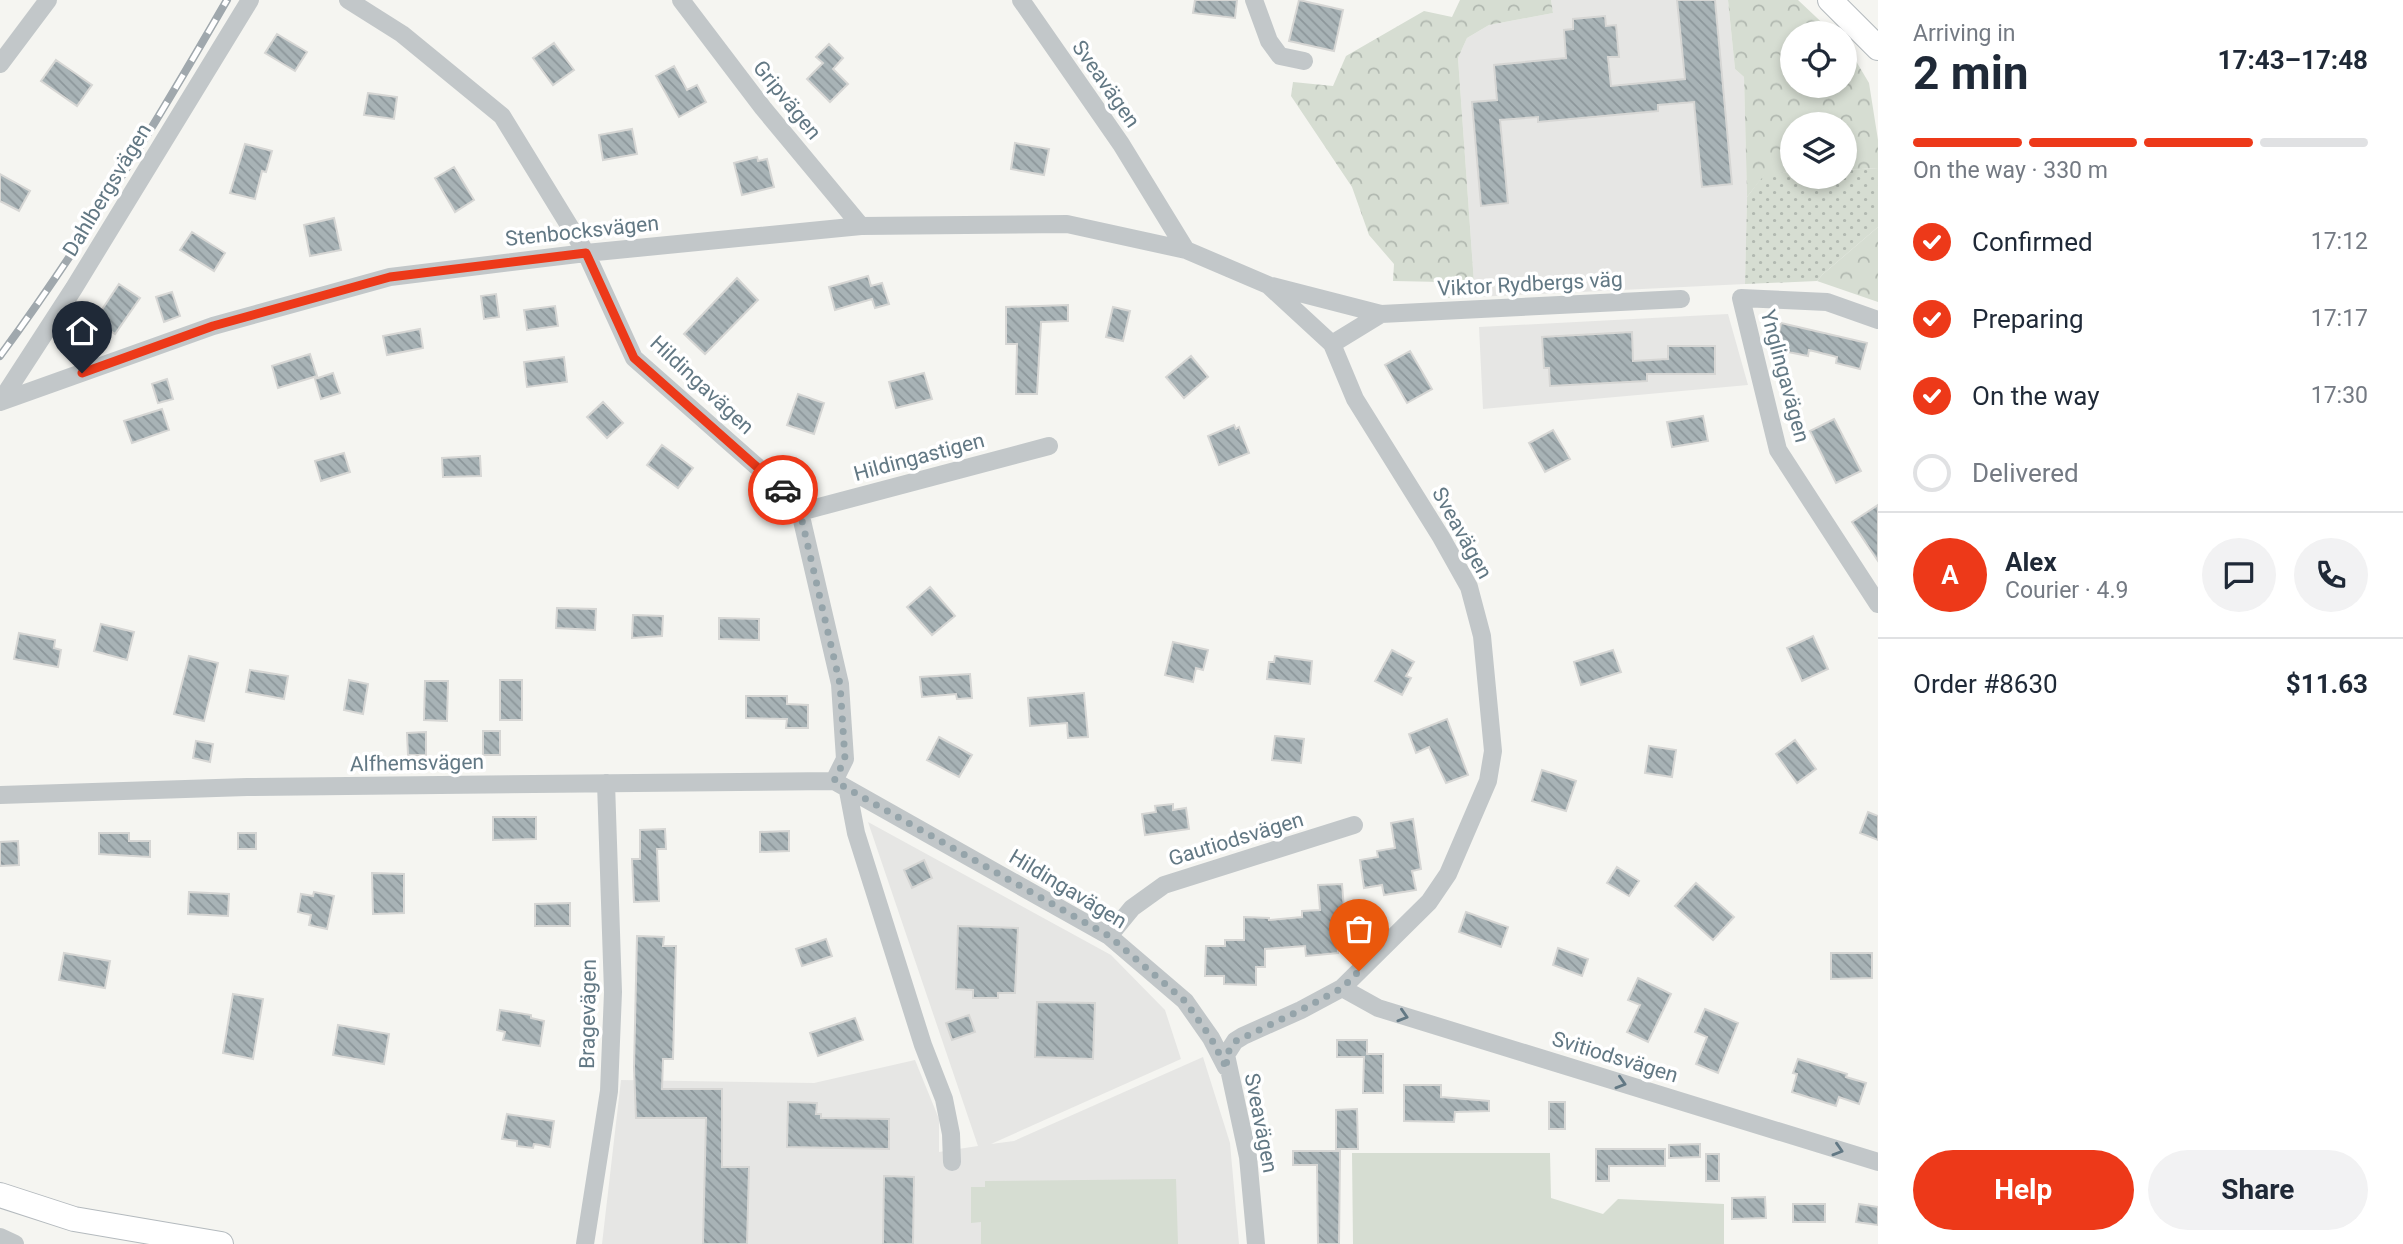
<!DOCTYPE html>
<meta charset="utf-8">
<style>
:root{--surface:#fff;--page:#f2f2f3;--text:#1f2937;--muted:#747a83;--line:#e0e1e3;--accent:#ed3919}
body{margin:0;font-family:Roboto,sans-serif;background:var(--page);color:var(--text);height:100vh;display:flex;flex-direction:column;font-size:26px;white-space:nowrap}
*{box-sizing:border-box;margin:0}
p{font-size:23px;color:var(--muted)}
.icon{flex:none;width:38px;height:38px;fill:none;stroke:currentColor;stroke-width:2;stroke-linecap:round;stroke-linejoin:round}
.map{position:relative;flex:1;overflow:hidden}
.sheet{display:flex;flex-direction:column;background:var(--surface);width:525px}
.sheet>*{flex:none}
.fabs{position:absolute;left:1780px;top:21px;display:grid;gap:14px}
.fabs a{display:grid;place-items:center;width:77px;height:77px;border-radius:50%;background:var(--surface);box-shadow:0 4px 10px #0003;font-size:35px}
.pin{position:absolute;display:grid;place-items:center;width:60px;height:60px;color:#fff;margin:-72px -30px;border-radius:50% 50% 50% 0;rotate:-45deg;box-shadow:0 0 7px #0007}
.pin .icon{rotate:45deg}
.courier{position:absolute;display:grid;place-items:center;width:70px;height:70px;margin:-35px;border:5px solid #ed3919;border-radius:50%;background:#fff;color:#222;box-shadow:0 2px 9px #0007}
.summary em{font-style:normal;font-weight:700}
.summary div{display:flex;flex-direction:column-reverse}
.summary{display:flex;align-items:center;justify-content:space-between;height:119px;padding:0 35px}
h1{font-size:46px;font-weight:700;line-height:52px}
.bar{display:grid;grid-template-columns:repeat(4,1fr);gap:10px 7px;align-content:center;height:84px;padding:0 35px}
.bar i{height:9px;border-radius:5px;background:var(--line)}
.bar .current{background:var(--accent)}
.bar p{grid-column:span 4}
.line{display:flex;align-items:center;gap:18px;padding:0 35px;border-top:2px solid var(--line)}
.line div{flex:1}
.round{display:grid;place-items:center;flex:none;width:74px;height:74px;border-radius:37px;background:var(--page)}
ol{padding:0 35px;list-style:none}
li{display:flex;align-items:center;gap:21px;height:77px}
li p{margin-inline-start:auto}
li .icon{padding:7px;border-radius:50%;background:var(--accent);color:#fff;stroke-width:4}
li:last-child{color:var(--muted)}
li i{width:38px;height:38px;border:4px solid var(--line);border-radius:50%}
.cta{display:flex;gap:14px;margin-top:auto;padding:14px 35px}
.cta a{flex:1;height:80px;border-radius:42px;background:var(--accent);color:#fff;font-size:28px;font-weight:700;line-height:80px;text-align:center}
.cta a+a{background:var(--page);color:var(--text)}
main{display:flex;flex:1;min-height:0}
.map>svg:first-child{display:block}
.built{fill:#e6e6e4}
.grass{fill:url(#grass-dots)}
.forest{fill:url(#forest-crowns)}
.green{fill:#d6ddd2}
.building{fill:url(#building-back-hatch);stroke:#d6d6d4;stroke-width:2}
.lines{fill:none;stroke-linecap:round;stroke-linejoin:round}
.secondary-casing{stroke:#b4babe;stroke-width:26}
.street{stroke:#c2c7c9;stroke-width:18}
.secondary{stroke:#fff;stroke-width:24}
.rail-casing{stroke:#a0a8ad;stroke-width:8}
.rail{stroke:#fff;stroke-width:5;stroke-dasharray:16;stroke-linecap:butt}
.oneway{stroke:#627884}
.done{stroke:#95a4aa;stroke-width:7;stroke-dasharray:0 12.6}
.route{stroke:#ed3919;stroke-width:9}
.labels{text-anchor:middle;stroke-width:7;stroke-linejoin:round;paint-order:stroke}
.street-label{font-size:21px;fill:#627884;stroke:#fff}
</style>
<main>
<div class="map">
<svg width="1878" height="1244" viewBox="0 0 1878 1244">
<defs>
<pattern id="grass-dots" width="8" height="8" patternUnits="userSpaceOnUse" patternTransform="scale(1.75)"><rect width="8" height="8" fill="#d6ddd2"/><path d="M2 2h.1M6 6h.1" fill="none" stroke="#b1b8b0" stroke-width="1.8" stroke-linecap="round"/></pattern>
<pattern id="forest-crowns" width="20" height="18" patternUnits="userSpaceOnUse" patternTransform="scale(1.75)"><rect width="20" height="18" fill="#d6ddd2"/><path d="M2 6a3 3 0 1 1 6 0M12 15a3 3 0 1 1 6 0" fill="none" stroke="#b1b8b0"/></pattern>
<pattern id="building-back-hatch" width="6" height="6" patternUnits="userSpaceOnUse" patternTransform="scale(1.75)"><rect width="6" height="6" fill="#a8b3b6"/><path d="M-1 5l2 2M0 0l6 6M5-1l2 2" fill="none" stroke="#8c969a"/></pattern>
</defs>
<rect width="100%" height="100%" fill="#f5f5f1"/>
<!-- built -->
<path class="built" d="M1551,0h177l7,69 9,8 3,120 -2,87 -270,13 -17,-239 9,-20 22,-13 64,-12z
M1728,314l20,71 -265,24 -4,-82z
M868,822l243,133 54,55 16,49 -190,85 23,-3 189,-84 27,86 9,101h-637l19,-164 193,3 101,-23 24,59v33l39,-6z"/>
<!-- grass -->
<path class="grass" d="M1878,168v59l-55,47 -6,7 -72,3 2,-87 18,-24 27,-1v5h52l1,-7z"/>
<!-- forest -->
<path class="forest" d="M1460,0h91l2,13 -64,12 -22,13 -9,20 17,239 -28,1 -4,-16 -50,-1 1,-17 -25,-29 -17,-48 -61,-91 2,-14 40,4 13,-30 78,-45 28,6z
M1728,0h70l35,33h-41v53h52l1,-42 2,2 22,37 9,57v28l-33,2 -1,-46h-52v48l-27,2 -18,23 -3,-120 -9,-8z
M1878,227v75l-61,-21 6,-7z"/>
<!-- green -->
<path class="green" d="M1352,1153h198l1,45 52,16 15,-15 106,5v40h-371z
M1176,1179l2,65h-197v-22l-10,1v-36h14v-6z"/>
<!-- building -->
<path class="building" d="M1195,0h42l-2,18 -42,-5z
M1299,0l44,10 -9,41 -45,-10z
M1677,0h38l17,184 -30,3 -8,-85 -36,3v6l-120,11v-5l-38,3 8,83 -27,3 -9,-104 25,-2 -3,-35 72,-7 -2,-28 9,-1v-10l32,-3 1,10 10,-1 3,32h-11l3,29 74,-7z
M277,34l30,18 -12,19 -30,-18z
M554,43l20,27 -21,15 -20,-27z
M829,44l14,14 -10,11 15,15 -18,18 -23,-23 16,-16 -7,-6z
M56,60l36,25 -15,21 -36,-25z
M674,66l13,24 10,-5 9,17 -27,15 -23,-41z
M368,93l29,4 -3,22 -30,-4z
M632,129l5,25 -34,6 -4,-25z
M1015,143l34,6 -5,26 -33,-6z
M245,144l27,7 -6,21 -4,-1 -7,28 -25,-6z
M757,157l1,4 9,-2 7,28 -32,8 -8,-32z
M454,167l20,33 -19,12 -20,-34z
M0,174l30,17 -11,20 -19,-10z
M334,218l7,32 -31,6 -6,-31z
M192,232l33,21 -11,18 -34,-21z
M868,276l3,10 11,-3 7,21 -14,4 -3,-9 -37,11 -6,-23z
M737,278l21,22 -53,54 -21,-20z
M119,284l21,14 -25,36 -20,-14z
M172,292l8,24 -16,6 -8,-25z
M496,294l3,23 -15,2 -3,-23z
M1068,305v16l-27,1 -4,72h-21l1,-50h-11v-37z
M555,306l3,20 -31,4 -3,-20z
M1113,307l17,4 -7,30 -17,-4z
M1781,323l86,20 -7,26 -24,-6 1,-6 -28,-7 -1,6 -25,-5 1,-6 -7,-2z
M420,329l3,19 -36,7 -4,-19z
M1632,332l1,29 35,-2v-13h47v28h-68v7l-97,5 -1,-18h-5l-2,-31z
M1410,351l22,38 -25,14 -22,-38z
M310,354l7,22 -39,12 -6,-22z
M1191,356l17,21 -24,21 -18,-21z
M564,357l3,25 -40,5 -3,-25z
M333,373l7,20 -19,6 -6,-20z
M924,373l8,26 -36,9 -7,-26z
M167,379l6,20 -15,4 -6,-19z
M798,394l26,9 -10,31 -27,-9z
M603,402l20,21 -16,15 -20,-21z
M162,409l7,21 -37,13 -8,-22z
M1703,416l5,25 -36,6 -5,-25z
M1834,419l27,52 -25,12 -26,-52z
M1234,425l2,4 3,-2 10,26 -30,12 -11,-29z
M1553,430l17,29 -25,13 -16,-29z
M662,445l31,23 -15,20 -31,-23z
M344,453l6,19 -29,9 -6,-20z
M480,456l1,20 -38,1 -1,-19z
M1878,505v56l-26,-39z
M930,587l25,29 -23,19 -25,-28z
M557,608l39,1 -1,21 -39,-2z
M633,615l30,1 -1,20 -30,2z
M719,618l40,1v21l-40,-1z
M101,624l33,8 -7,28 -33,-9z
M19,633l36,7 -1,8 7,2 -3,17 -44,-8z
M1813,636l15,33 -26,12 -15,-33z
M1173,642l35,8 -5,20 -7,-2 -3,14 -28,-7z
M1392,650l22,12 -8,14 5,2 -9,17 -27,-14z
M1613,650l8,22 -40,13 -7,-23z
M189,656l29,7 -14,58 -30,-7z
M1275,656l37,5 -2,23 -43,-5 2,-17h5z
M250,670l38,6 -4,23 -38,-7z
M970,674l2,24 -15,1 -1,-5 -34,3 -2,-20z
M349,680l19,4 -5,30 -19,-4z
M500,680h22v40h-22z
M425,681h23l-1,40 -23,-1z
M1084,693l4,44 -20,1 -1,-15 -37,3 -2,-28z
M746,696h41v8l21,1v23h-22l1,-9 -41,-1z
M1447,719l21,56 -22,8 -17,-36 -13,6 -7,-19z
M483,731h17v24h-17z
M426,732v23h-18l-1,-22z
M1275,736l29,3 -3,24 -29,-3z
M939,737l33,18 -13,22 -32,-17z
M1795,740l21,29 -19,14 -21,-29z
M196,741l17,3 -3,18 -17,-4z
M1649,746l27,4 -4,27 -27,-4z
M1542,770l34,11 -10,30 -34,-10z
M1173,804v6l13,-2 3,21 -44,6 -3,-21 14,-2 -1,-6z
M1868,812l10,4v24l-18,-7z
M493,817h43v22l-43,1z
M1413,819l8,50 -9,2 4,19 -32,5 -2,-10 -18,3 -4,-28 18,-3 -1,-6 18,-3 -4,-25z
M665,829l1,20h-9l2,52 -25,1 -2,-43h8v-29z
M789,831v20l-29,1v-20z
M99,833h30v8h21v16l-51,-3z
M238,833h18v16h-18z
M18,841l1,24 -19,1v-24z
M924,860l8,18 -20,10 -8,-18z
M1617,867l22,14 -10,15 -22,-13z
M372,873l32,1v39l-31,1z
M1696,883l38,34 -21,23 -38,-34z
M1342,884l4,50 -9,1 1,18 -32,3 -1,-10 -40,3v18h-9v18l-32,-1v-8h-19l1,-30h19v-6h19v-23l25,1v2l33,-3v-6l18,-1 -2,-25z
M189,892l40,2 -1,22 -40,-2z
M314,892l20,4 -7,33 -18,-4 2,-10 -13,-3 3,-18 12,2z
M570,903v23h-35v-22z
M1466,912l42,15 -7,20 -42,-15z
M958,926l60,2 -3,65h-17v5h-25v-8l-17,-1z
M637,936l27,1 -1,9h13l-3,113h-10l-1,30h60v78h27l-2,77h-44l3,-126h-70l-2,-50z
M826,939l6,17 -30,10 -6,-17z
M1558,948l30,11 -6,17 -29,-11z
M64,953l46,8 -5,27 -46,-8z
M1831,953h41v25l-41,1z
M1638,978l33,16 -23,48 -21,-10 13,-27 -12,-5z
M233,994l30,5 -10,60 -30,-6z
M1037,1002l58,1 -2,56 -58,-2z
M1705,1009l33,14 -20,50 -22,-9 11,-27 -12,-5z
M500,1010l31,5v3l13,3 -4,25 -37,-6 2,-8 -8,-2z
M969,1015l6,17 -23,8 -6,-17z
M855,1018l8,22 -45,16 -8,-23z
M338,1025l51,9 -5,30 -51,-9z
M1337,1040h30v14h16v39h-20l1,-36h-27z
M1798,1059l49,15 -1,3 20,6 -7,21 -20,-7 -3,9 -44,-14 5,-18 -4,-1z
M1404,1085h37v12l48,4v10l-34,1 -1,10 -50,-1z
M788,1102l29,1 -1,11h5v4l68,1v30l-102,-2z
M1549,1102h16v27h-16z
M1357,1109l1,40h-22v-39z
M507,1114l47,7 -4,26 -16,-3 -1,4 -16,-2v-5l-15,-2z
M1700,1144v13l-31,1v-13z
M1596,1149h69v17h-56v15h-13z
M1293,1151h47l-1,93h-21l-1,-79h-24z
M1706,1154h13v27h-13z
M884,1176l30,1 -1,67h-30z
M1765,1197l1,21 -34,1v-21z
M1793,1204h32v18h-32z
M1859,1204l19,3v18l-22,-3z"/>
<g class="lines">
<defs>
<path id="secondary" d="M1830,0l48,48
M0,1195l74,24 147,25"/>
</defs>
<!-- secondary casing -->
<use href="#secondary" class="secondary-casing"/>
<!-- street -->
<path class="street" d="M348,0l54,34 100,82 84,137 48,105 144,127 22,27 40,172 5,75 -11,22 275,155 76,65 26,37 15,29
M681,0l82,108 98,118
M1021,0l100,144 65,106 82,35 64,59 23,55 86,138 28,50 13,49 11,115 -5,30 -40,93 -19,28 -87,86 -41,22 -58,26 -8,5 -9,14 22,102 8,87
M1254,0l15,41 11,15 24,5
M0,64l48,-64
M1272,286l109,28 300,-15
M1878,320l-51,-18 -86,-4 37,152 100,154
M1332,344l49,-30
M0,402l213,-76 177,-49 196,-24 275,-27 206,-2 119,26
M0,402l74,-114 176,-288
M800,512l249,-66
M848,791l8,42 67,212 21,54 7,35 1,28
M0,795l247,-8 587,-6
M1109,936l23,-28 32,-23 190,-60
M1342,988l36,20 500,154
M0,1237l15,7
M585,1244l24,-153 4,-99 -7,-209"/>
<!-- secondary -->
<use href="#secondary" class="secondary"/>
<defs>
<path id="rail" d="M0,356c84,-114 156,-233 227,-356"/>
</defs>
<!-- rail casing -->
<use href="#rail" class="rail-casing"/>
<!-- rail -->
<use href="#rail" class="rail"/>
</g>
<!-- one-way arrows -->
<defs><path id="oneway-chevron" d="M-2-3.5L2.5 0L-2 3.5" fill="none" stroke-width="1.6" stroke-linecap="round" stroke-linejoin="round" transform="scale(1.75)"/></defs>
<g class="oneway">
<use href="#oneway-chevron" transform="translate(1403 1016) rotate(17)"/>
<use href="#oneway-chevron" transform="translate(1621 1083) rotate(17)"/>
<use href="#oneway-chevron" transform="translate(1838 1150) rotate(17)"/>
</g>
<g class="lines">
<!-- done -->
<path class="done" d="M783,490l17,22 40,172 5,75 -11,22 275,155 76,65 26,37 16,31 -1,-14 10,-14 65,-31 41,-22 17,-17"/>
<!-- route -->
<path class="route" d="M82,373l131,-47 177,-49 196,-24 48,105 149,132"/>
</g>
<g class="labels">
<!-- street labels -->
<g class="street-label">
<text transform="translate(1106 84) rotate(55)" y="7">Sveavägen</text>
<text transform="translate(787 100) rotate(51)" y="7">Gripvägen</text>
<text transform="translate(107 190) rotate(-59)" y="7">Dahlbergsvägen</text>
<text transform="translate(582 231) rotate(-6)" y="7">Stenbocksvägen</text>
<text transform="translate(1530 284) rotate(-3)" y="7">Viktor Rydbergs väg</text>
<text transform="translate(1785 376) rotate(75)" y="7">Ynglingavägen</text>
<text transform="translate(702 385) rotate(43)" y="7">Hildingavägen</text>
<text transform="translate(919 457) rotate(-15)" y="7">Hildingastigen</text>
<text transform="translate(1462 533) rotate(61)" y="7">Sveavägen</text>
<text transform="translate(417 763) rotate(-1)" y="7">Alfhemsvägen</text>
<text transform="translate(1236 839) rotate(-17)" y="7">Gautiodsvägen</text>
<text transform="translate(1068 889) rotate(31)" y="7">Hildingavägen</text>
<text transform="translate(588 1014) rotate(-89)" y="7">Bragevägen</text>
<text transform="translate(1615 1057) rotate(17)" y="7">Svitiodsvägen</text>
<text transform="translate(1261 1123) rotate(79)" y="7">Sveavägen</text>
</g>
</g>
</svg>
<div class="fabs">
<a><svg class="icon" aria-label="locate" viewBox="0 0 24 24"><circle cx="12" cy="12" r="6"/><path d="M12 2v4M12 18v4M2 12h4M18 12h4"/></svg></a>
<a><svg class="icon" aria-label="layers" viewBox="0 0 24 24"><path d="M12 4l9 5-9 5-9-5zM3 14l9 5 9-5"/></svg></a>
</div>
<div class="pin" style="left:1359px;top:971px;background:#ea580c"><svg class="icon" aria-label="bag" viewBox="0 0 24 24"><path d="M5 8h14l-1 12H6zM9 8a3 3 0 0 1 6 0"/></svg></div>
<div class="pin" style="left:82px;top:373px;background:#1f2937"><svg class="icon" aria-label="home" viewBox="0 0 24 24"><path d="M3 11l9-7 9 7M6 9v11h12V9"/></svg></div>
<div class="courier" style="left:783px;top:490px"><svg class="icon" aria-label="car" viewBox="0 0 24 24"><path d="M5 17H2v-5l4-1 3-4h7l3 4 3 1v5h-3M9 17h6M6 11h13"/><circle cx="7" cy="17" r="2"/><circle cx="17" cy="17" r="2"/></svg></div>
</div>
<section class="sheet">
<div class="summary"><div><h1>2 min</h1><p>Arriving in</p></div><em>17:43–17:48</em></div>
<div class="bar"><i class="current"></i><i class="current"></i><i class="current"></i><i></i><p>On the way · 330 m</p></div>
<ol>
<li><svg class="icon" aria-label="check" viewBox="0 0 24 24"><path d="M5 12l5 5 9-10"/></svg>Confirmed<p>17:12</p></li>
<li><svg class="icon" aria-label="check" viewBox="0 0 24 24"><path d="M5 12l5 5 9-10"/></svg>Preparing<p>17:17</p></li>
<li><svg class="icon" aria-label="check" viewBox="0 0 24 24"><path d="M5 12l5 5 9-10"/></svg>On the way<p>17:30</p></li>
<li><i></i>Delivered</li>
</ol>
<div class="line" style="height:126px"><b class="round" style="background:var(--accent);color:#fff">A</b><div><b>Alex</b><p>Courier · 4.9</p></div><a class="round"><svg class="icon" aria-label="chat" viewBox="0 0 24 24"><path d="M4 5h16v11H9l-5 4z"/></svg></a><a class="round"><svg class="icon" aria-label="phone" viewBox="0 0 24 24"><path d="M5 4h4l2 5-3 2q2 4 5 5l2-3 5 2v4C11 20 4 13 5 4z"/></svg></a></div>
<div class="line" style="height:91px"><div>Order #8630</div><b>$11.63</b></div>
<div class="cta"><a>Help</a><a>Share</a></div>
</section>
</main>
